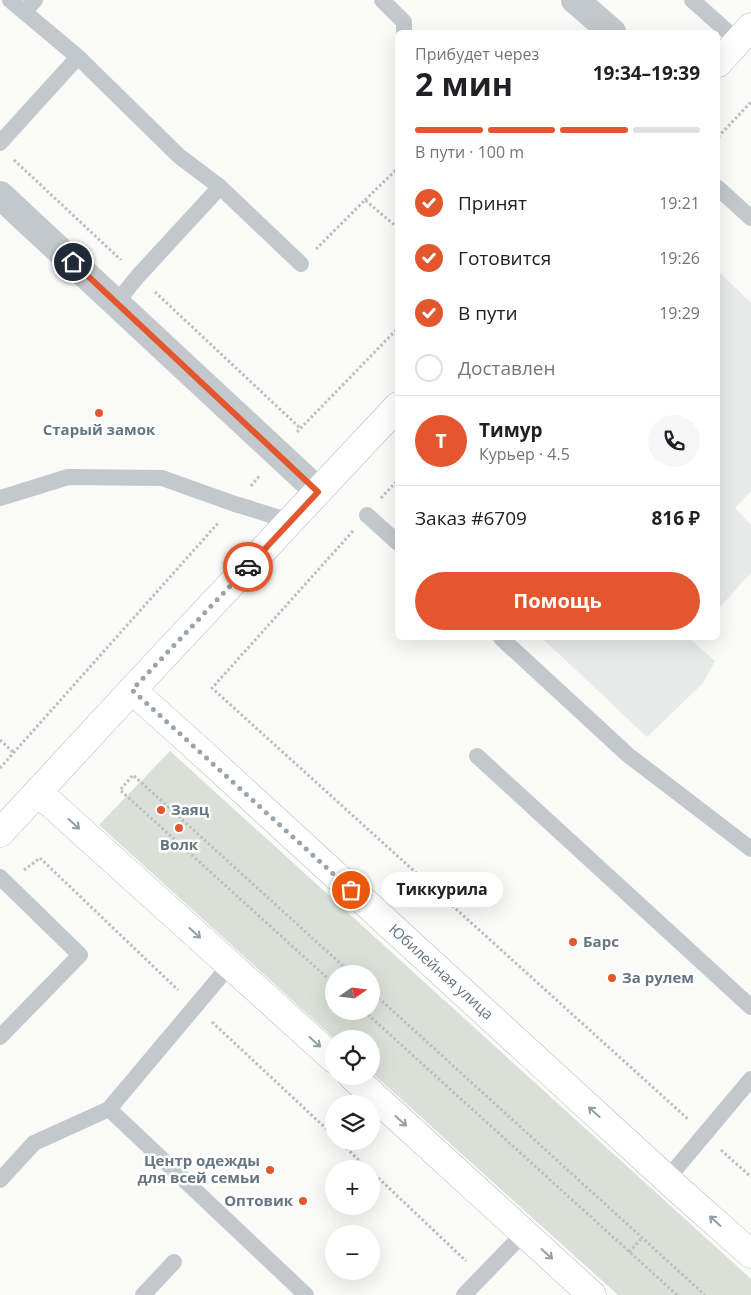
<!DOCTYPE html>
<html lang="ru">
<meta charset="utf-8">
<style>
:root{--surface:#fff;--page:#f6f6f6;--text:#202124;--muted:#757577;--line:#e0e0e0;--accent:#e4572e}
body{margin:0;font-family:"Open Sans",sans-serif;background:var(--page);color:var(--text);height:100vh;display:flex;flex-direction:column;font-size:19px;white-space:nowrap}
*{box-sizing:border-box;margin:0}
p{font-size:16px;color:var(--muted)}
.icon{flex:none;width:28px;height:28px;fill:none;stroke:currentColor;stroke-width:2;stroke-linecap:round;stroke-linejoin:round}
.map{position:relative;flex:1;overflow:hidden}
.side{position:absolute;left:395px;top:30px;width:325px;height:610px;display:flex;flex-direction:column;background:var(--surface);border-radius:8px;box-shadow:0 5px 20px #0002}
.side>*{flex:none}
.needle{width:32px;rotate:76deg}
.buttons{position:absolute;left:325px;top:965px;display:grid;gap:10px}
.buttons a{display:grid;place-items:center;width:55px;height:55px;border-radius:50%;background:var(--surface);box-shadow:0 5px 20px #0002;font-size:25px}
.pin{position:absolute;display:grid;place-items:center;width:42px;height:42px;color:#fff;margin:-21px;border:2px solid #fff;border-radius:50%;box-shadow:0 1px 5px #0007}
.courier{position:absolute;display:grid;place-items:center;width:50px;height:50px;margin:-25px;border:4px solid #e4572e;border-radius:50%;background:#fff;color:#222;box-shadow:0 1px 6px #0007}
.bubble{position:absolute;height:35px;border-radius:18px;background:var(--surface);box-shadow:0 5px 20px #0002;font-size:16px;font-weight:700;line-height:35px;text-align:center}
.head em{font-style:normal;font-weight:700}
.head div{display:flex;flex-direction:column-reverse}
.head{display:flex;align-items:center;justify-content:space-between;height:85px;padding:0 20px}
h1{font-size:32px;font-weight:700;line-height:38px}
.bar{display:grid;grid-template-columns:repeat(4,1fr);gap:8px 5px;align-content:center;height:60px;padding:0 20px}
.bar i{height:6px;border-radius:4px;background:var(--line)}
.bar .on{background:var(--accent)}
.bar p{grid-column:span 4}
.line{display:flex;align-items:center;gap:12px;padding:0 20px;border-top:1px solid var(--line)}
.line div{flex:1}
.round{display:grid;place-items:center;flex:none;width:52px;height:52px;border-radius:26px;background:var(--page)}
ol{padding:0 20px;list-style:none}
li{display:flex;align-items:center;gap:15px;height:55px}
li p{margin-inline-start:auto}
li .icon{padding:5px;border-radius:50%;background:var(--accent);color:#fff;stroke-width:4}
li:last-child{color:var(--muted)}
li i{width:28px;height:28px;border:2px solid var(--line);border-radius:50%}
.primary-button{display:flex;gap:10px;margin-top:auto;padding:10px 20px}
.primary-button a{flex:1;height:58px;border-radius:30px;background:var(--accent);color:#fff;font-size:20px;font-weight:700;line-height:58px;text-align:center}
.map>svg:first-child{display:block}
.built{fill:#e8e9e9}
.green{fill:#dadfd7;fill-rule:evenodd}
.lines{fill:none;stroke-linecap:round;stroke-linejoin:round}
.secondary-casing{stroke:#b3babf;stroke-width:29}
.path{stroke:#bbbfc2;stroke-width:3;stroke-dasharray:2.5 2.5;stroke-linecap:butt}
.lane{stroke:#c3c8cc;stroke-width:16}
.street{stroke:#c3c8cc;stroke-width:28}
.secondary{stroke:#fff;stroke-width:28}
.oneway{stroke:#939fa8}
.done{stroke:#99a4ac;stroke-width:5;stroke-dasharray:0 9}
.route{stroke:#e4572e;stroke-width:6}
.poi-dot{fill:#e4572e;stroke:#fff;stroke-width:2}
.labels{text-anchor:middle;stroke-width:5;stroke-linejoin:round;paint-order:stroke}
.poi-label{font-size:15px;font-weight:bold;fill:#657683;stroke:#fff;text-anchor:start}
.street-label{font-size:15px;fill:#657683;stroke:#fff}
</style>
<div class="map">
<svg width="751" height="1295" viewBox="0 0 751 1295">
<rect width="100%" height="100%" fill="#fafaf8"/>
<!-- built -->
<path class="built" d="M718,271l33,32v188l-16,17 16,17v48l-33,36z
M542,638h149l-1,1 25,22 -12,22 -56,54z"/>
<!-- green -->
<path class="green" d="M170,751l581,528v16h-133l-247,-223v-33h-36l-236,-214zM334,974h37v37h-37z"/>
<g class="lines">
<defs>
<path id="secondary" d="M718,63l33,-36
M132,690l68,61 481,441 70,62
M38,792l192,173 104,94
M0,833l132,-143 266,-284
M352,1076l240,219"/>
</defs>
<!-- secondary casing -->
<use href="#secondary" class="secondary-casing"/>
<!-- path -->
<path class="path" d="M718,137l33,-35
M14,160l107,100
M365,200l33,-32
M316,249l49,-49 33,28
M155,292l145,136
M297,432l101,-104
M251,486l9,-11
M381,498l17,-18
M353,531l-141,157 477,432
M0,740l14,13
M0,768l219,-246
M24,870l16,-12 138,132
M334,984l-214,-194 13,-15 219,199
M371,991l334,304
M364,1011l313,284
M212,1022l122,114
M339,1141l29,28
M721,1150l30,27
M371,1171l95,90
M629,1252l13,-14"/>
<!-- lane -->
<path class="lane" d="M10,0l68,57 101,99 41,31 81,77
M382,0l22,22v10
M692,0l46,41
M24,12l11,-12
M0,143l78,-86
M718,188l33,30
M116,303l22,-27 82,-89
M0,498l68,-21 94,1 73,26 55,17
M367,515l31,28
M501,638l127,117 123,94
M477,756l274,251
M0,877l80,78 -80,82
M109,1109l197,186
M667,1179l84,-100
M0,1180l34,-37 75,-34 121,-144
M143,1295l31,-33
M464,1295l60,-62"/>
<!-- street -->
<path class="street" d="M575,0l37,32
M0,195l318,296"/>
<!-- secondary -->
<use href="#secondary" class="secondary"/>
</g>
<!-- one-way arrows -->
<defs><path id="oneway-shaft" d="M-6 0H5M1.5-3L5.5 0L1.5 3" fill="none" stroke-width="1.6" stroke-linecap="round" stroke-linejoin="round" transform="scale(1.25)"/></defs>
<g class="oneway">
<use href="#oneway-shaft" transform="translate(74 824) rotate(42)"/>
<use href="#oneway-shaft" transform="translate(195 933) rotate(42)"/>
<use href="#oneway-shaft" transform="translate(315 1042) rotate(42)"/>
<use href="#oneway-shaft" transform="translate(594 1112) rotate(-138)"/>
<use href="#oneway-shaft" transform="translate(401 1121) rotate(42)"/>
<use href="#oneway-shaft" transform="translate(715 1221) rotate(-138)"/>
<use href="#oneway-shaft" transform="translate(547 1254) rotate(42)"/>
</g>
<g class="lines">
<!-- done -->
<path class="done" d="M248,567l-116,123 219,200"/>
<!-- route -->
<path class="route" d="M73,262l245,230 -70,75"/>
</g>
<!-- markers -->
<g class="poi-dot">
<circle cx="99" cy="413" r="5"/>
<circle cx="161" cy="810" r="5"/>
<circle cx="179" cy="828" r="5"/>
<circle cx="573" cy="942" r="5"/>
<circle cx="612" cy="978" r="5"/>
<circle cx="270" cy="1170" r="5"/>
<circle cx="303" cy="1201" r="5"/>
</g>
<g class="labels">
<!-- poi labels -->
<g class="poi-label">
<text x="99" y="435" text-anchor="middle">Старый замок</text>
<text x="171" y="815">Заяц</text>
<text x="179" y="850" text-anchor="middle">Волк</text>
<text x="583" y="947">Барс</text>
<text x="622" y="983">За рулем</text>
<text x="260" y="1166" text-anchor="end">Центр одежды<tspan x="260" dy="17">для всей семьи</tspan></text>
<text x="293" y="1206" text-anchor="end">Оптовик</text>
</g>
<!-- street labels -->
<g class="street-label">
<text transform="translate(441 972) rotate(42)" y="5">Юбилейная улица</text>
</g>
</g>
</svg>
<div class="buttons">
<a><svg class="needle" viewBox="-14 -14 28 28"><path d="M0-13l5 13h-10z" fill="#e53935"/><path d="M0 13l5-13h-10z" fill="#757577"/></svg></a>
<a><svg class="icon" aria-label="locate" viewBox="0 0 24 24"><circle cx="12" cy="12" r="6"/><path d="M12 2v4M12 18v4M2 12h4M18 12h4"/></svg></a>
<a><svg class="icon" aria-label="layers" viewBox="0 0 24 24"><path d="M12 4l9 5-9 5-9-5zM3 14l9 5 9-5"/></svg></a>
<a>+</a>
<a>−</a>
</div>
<div class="pin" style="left:351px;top:890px;background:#ea580c"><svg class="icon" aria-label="bag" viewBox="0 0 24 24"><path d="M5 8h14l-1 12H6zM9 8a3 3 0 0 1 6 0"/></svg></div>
<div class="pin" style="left:73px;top:262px;background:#1f2937"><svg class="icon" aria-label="home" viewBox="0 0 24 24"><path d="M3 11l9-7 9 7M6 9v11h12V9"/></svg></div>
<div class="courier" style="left:248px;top:567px"><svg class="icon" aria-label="car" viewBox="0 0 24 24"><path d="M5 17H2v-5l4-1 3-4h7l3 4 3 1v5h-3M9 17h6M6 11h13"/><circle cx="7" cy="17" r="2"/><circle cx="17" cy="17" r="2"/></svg></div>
<div class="bubble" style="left:381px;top:872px;width:122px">Тиккурила</div>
<section class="side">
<div class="head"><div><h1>2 мин</h1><p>Прибудет через</p></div><em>19:34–19:39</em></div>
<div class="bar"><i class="on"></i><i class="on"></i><i class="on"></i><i></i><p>В пути · 100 m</p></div>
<ol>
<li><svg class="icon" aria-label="check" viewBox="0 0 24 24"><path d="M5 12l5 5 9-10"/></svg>Принят<p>19:21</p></li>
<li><svg class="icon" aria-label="check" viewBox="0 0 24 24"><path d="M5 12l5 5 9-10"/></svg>Готовится<p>19:26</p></li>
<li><svg class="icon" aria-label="check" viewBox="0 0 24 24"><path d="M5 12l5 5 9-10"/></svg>В пути<p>19:29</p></li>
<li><i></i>Доставлен</li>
</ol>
<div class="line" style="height:90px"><b class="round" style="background:var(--accent);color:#fff">Т</b><div><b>Тимур</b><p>Курьер · 4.5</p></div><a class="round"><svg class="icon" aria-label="phone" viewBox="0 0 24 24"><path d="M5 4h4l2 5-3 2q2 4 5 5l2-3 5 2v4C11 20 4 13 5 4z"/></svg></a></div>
<div class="line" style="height:65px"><div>Заказ #6709</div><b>816 ₽</b></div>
<div class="primary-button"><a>Помощь</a></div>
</section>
</div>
